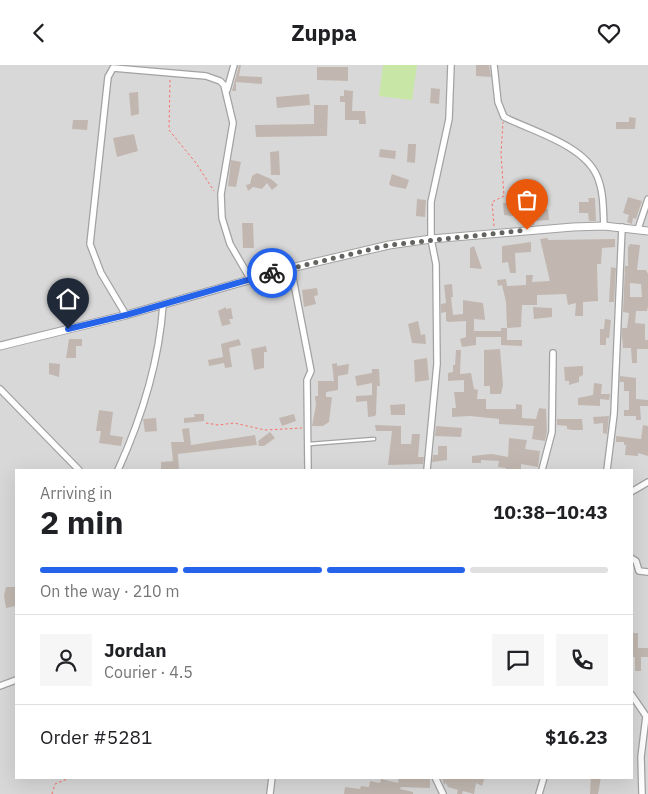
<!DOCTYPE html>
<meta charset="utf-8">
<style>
:root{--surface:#fff;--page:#f6f6f6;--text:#202124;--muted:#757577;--line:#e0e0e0;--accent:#2563eb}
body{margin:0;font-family:"IBM Plex Sans",sans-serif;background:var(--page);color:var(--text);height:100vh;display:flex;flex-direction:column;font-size:19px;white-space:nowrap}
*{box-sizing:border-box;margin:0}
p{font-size:16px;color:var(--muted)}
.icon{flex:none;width:28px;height:28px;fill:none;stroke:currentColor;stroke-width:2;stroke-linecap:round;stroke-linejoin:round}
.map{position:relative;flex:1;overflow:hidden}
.side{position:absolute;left:15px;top:404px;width:618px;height:310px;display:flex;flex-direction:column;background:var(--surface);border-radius:0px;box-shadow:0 5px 20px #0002}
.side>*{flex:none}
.pin{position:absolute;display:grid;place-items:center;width:42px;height:42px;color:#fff;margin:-51px -21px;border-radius:50% 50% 50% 0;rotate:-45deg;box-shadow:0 0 5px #0007}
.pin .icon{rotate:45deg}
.courier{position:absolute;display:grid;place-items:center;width:50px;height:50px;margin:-25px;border:4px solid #2563eb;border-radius:50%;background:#fff;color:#222;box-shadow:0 1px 6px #0007}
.summary em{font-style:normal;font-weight:700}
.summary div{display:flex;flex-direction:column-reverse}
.summary{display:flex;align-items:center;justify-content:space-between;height:85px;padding:0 25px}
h1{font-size:32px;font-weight:700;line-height:38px}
.bar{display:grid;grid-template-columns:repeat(4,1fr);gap:8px 5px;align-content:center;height:60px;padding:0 25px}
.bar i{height:6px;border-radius:4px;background:var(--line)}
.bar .current{background:var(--accent)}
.bar p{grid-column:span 4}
.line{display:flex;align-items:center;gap:12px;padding:0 25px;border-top:1px solid var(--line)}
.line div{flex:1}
.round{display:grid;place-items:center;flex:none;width:52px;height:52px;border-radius:0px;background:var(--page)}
header{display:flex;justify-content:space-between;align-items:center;height:65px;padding:0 25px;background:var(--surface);font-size:22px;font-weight:700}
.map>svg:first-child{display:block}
.residential{fill:#d9d8d8;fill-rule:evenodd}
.grass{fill:#c8e7a6}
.building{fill:#c1b7b0;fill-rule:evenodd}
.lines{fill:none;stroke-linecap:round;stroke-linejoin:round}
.service-casing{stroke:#a2a2a2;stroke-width:5}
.minor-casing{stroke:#a2a2a2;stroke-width:8}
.tertiary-casing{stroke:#a2a2a2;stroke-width:9}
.path{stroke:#f77067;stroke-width:1;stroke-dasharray:2.5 2.5;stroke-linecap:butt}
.service{stroke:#fff;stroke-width:2.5}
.minor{stroke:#fff;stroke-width:5.5}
.tertiary{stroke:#fff;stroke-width:7}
.done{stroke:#646360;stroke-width:5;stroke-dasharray:0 9}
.route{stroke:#2563eb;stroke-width:6}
</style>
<header><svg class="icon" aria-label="back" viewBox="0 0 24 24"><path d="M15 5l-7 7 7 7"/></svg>Zuppa<svg class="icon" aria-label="heart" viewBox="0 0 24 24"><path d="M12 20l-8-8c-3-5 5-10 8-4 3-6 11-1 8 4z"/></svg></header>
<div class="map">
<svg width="648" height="729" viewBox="0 0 648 729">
<rect width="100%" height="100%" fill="#ece8e0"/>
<!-- residential -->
<path class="residential" d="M0,0h648v729h-648zM16,405h615v307h-615z"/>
<!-- grass -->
<path class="grass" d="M383,0h34l-5,35 -33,-4z"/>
<!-- building -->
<path class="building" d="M239,0h2l-2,11 23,1v7l-26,-2v9h-4z
M476,0h13l2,12 -15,-1z
M317,2h31v14l-31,-1z
M431,23l9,1 -1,15 -9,-1z
M344,25l9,1 -1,20h13l1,13h-7v-4h-14v-18h-5v-6h4z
M138,27l1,22 -8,2 -2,-23z
M309,29l1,11 -33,3 -1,-11z
M314,40h14l-1,31 -71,1 -1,-12 59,-1z
M629,52l7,1 -1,11h-19v-7h13z
M73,55h15l-1,10 -15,-1z
M134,69l4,17 -21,6 -4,-19z
M408,79h8l-1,19 -8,-1z
M380,84l16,2 -1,8 -16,-2z
M279,86l1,24h-9l-1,-23z
M231,95l10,2 -5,25 -8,-1z
M257,108l14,6 7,6 -6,5 -5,-7 -5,6 -9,-2 -5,4 -2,-6 4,-1 2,-8z
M392,109l17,6 -3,9 -15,-3 -2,-2z
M628,132l14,4 -6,18 -3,-1 -1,6 -5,-2 2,-7 -6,-2z
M588,133h7l1,23h-7l-1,-8h-9v-11h10z
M417,134l9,1 -1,17 -9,-1z
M516,137l1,11h-4v3l-9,-1 -1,-12z
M542,144h6l1,11 -15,1v4h-8v-12h16z
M242,158h11l1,25h-11z
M548,173v2l67,-1v8l-13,1 -1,16h-4l1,37 -15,1v14h-8l1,-13 -8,2 -2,-11 -29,1v10h-15l-1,22 -14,1 -1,-26 -4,-17 -4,1 -1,-6 9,-1 1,7 19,-1v-10h7l-1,7 18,-1 -10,-42z
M531,177v10l-16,1 1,20h-6l-2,-11 -6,1v-17z
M630,179l10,1 -3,25h9l2,4v32l-1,5h-11l-1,12 10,1v16h3v9h-11v14h-5l-1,-15h-8l-1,-12v-8h5l2,-15 -6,-1 2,-46h3v-19zM630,218l11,1 1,13h-12z
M474,181l8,23 -12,-1v-20z
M611,202l5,1 -2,34h-5z
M279,216l2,6 -22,7 -2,-7z
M452,219l1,13h-2l2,18 10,-1v-14l20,3 2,17 -11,-1v12h27v-3h6v12h15v6l-21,-1v-8h-25v8l-14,2 -2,-8 6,-2v-16l-17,1 -3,-1v-9l-5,1v-9l5,-1 -2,-18z
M317,223l1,7 -4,1 2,8 -12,3 -2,-17z
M226,242v2l5,-1 2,11h-4l2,5 -9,2 -4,-15z
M533,242l19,1v9l-18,2z
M605,254l6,1 -2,18h-3v7h-6v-16h4z
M418,256l3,14 4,-1 1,10 -14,-1 -4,-19z
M69,274h13v7h-6v12h-10z
M239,274l2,6 -12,3 3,19 -7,1 -1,-5 -15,3 -1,-6 15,-3 -2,-13z
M266,281l1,6h-3v16l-10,2 -3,-21z
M500,284l3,36 -2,9h-11v-8h-6v-36z
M456,285h5l-1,24 11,-1 3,16 4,1 -1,9h9v10h30v-5l6,1v13l14,1 3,-11 7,1 1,22 -2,10 -13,-2 2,-13 -35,-2v-5l-29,-3 -18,1v-9h4l-2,-16h10v-12l-16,1v-8l5,-1v-7h2z
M427,293l2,22 -14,2 -1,-22z
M49,298l11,1 -1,13 -10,-3z
M337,298v3l12,-2 -1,10 -10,2v14l-12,2v5h6l-3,25 -6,4h-11l4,-21 -1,-9h3v-15h16l-2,-17z
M583,301v9l-4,2v5l-10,3v-4h-4l-1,-14z
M372,304h7l1,17h-3l-1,28 -1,2 -7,1 -1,-16 -11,1v-6l16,-1v-12l-15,3 -2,-10 17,-3z
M620,311l16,2v21l12,1v6h-8l1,14h-5v-4h-12v-6h5v-19h-5v-9h-4z
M594,318l8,1 -1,10h9l-1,6 -9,-1v7l-22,-1v-7l15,-3z
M405,339v11h-14l-1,-10z
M99,345l14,2 -3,23 13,2 -2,9 -22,-3 2,-12h-5z
M194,349h10v7l-20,2v-5l11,-1z
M294,349l2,7 -14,5 -3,-8z
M609,351l-2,18 -4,-1v-10l-9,1 -1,-7z
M156,353l1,13 -12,1 -2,-13z
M557,354h25l1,11h-10l-6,-1v-3l-10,-1z
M375,360l26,1v18h10l1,-10h8l-2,23h6l-1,7 -35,1 4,-34h-16z
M643,360l5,1v30l-10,-3v3l-13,-1 1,-10h-2v-3h-8v-6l25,3z
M436,361l26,2 -1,9 -26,-1z
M189,363l2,17 64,-10 2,10 -79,9 1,16h-18v-8l12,-1 -2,-19h13l-2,-13z
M270,367l5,6 -11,8h-5l-1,-5z
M509,373l18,2 -2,9 15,2 -2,16 -17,-3v6h-15v-2l-8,-1 1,-6 -18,-1v3h-9v-7l20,-2 16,3z
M438,381h9v14l-15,2 1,-7h5z
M6,522h10v19l-10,2 -2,-12z
M631,568h7v15h10v9h-7v14h-6v-14h-4z
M399,712h31v11l-29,-1 -1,2 13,3v2h-69l1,-7 15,2 1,-3 8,1 1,-6 10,2 1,-4 17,4z
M442,712h43l-3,9 -6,-3 -2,11 -11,-3 -1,3h-5l1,-4 -10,-3 -2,-4 -2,2z
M591,712h10l-3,17h-8z"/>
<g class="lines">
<defs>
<path id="service" d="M309,379l65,-5"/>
<path id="minor" d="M494,0l4,37 6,15c28,14 80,28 93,59 7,16 6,34 7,50
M227,25l7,-25
M638,164l10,-30
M291,203l20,103 -4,9 1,90
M126,250l-25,-42 -11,-29 18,-167 5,-9 93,8 14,5 4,4 9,38 -12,71 1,24 8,26 21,36
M0,324l79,81
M118,405c24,-53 41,-107 45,-165
M427,405l10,-106 -1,-100 -5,-25v-37l18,-83 2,-54
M542,405l10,-38 1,-79
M607,405l7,-56 8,-187
M631,427l17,-10
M631,493l5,3 3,10 9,1
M0,621l16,-6
M631,629l15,22 -5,41 1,37
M435,712l8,17
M270,729l2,-17
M539,729l5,-17"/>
<path id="tertiary" d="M0,281l126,-31 165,-47 98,-23 42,-6 142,-12 31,-1 44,5"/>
</defs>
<!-- service casing -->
<use href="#service" class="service-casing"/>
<!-- minor casing -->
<use href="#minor" class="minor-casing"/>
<!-- tertiary casing -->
<use href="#tertiary" class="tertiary-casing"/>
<!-- path -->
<path class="path" d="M170,15l-1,50 27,33 18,28
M494,161l-2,-24 12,-6 -3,-42 2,-32
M206,358l12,2 16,-2 31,7 37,-2
M52,729l3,-10 17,-7"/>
<!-- service -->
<use href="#service" class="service"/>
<!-- minor -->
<use href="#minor" class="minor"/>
<!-- tertiary -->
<use href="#tertiary" class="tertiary"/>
</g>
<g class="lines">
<!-- done -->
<path class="done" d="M272,208l117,-28 138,-15"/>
<!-- route -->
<path class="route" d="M68,264l58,-14 146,-42"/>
</g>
</svg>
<div class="pin" style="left:527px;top:165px;background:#ea580c"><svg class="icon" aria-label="bag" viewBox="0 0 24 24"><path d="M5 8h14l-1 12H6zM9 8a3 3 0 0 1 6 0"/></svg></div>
<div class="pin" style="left:68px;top:264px;background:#1f2937"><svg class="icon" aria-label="home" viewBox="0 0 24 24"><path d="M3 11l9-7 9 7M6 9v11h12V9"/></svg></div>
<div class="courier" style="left:272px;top:208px"><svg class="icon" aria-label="bike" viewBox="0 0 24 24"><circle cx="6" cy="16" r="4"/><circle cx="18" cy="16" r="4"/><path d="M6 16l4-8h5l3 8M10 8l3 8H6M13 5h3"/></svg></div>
<section class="side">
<div class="summary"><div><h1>2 min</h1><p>Arriving in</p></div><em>10:38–10:43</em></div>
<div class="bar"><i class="current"></i><i class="current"></i><i class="current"></i><i></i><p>On the way · 210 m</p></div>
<div class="line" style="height:90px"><a class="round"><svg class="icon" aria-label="person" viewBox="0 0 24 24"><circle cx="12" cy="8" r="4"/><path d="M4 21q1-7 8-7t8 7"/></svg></a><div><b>Jordan</b><p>Courier · 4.5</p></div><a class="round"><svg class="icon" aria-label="chat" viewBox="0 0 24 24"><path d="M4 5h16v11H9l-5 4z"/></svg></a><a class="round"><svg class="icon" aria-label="phone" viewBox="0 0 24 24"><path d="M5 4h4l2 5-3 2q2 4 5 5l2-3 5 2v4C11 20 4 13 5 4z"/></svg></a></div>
<div class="line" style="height:65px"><div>Order #5281</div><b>$16.23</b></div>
</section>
</div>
